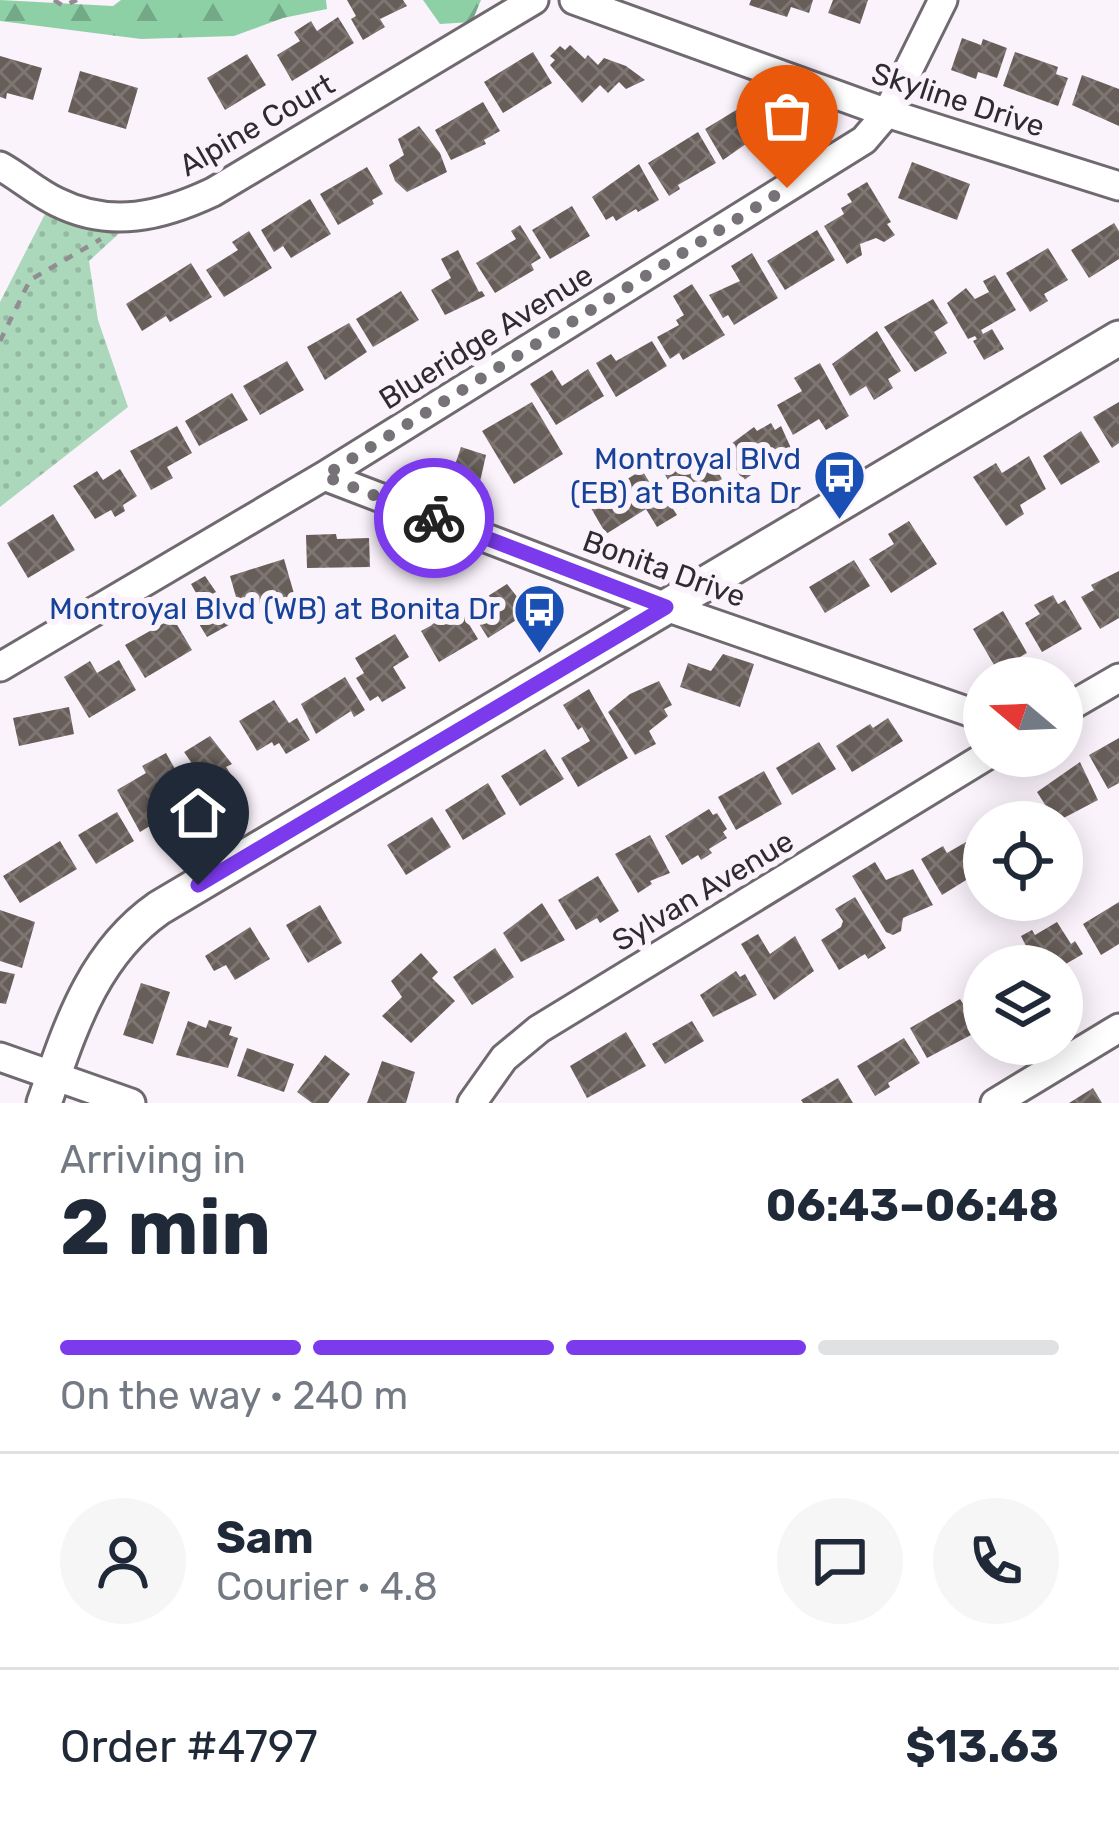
<!DOCTYPE html>
<meta charset="utf-8">
<style>
:root{--surface:#fff;--page:#f6f6f7;--text:#1f2937;--muted:#747a83;--line:#e0e1e3;--accent:#7c3aed}
body{margin:0;font-family:Rubik,sans-serif;background:var(--page);color:var(--text);height:100vh;display:flex;flex-direction:column;font-size:45px;white-space:nowrap}
*{box-sizing:border-box;margin:0}
p{font-size:39px;color:var(--muted)}
.icon{flex:none;width:66px;height:66px;fill:none;stroke:currentColor;stroke-width:2;stroke-linecap:round;stroke-linejoin:round}
.map{position:relative;height:1103px;overflow:hidden}
.sheet{display:flex;flex-direction:column;background:var(--surface);flex:1}
.sheet>*{flex:none}
.needle{width:78px;rotate:289deg}
.fabs{position:absolute;left:963px;top:657px;display:grid;gap:24px}
.fabs a{display:grid;place-items:center;width:120px;height:120px;border-radius:50%;background:var(--surface);box-shadow:0 6px 30px #0003;font-size:60px}
.pin{position:absolute;display:grid;place-items:center;width:102px;height:102px;color:#fff;margin:-123px -51px;border-radius:50% 50% 50% 0;rotate:-45deg;box-shadow:0 0 12px #0007}
.pin .icon{rotate:45deg}
.courier{position:absolute;display:grid;place-items:center;width:120px;height:120px;margin:-60px;border:9px solid #7c3aed;border-radius:50%;background:#fff;color:#222;box-shadow:0 3px 15px #0007}
.overview em{font-style:normal;font-weight:700}
.overview div{display:flex;flex-direction:column-reverse}
.overview{display:flex;align-items:center;justify-content:space-between;height:204px;padding:0 60px}
h1{font-size:78px;font-weight:700;line-height:90px}
.bar{display:grid;grid-template-columns:repeat(4,1fr);gap:18px 12px;align-content:center;height:144px;padding:0 60px}
.bar i{height:15px;border-radius:9px;background:var(--line)}
.bar .selected{background:var(--accent)}
.bar p{grid-column:span 4}
.line{display:flex;align-items:center;gap:30px;padding:0 60px;border-top:3px solid var(--line)}
.line div{flex:1}
.round{display:grid;place-items:center;flex:none;width:126px;height:126px;border-radius:63px;background:var(--page)}
.map>svg:first-child{display:block}
.grass{fill:url(#grass-dots)}
.forest{fill:url(#forest-firs)}
.building{fill:url(#building-cross-hatch)}
.lines{fill:none;stroke-linecap:round;stroke-linejoin:round}
.minor-casing{stroke:#706970;stroke-width:33}
.tertiary-casing{stroke:#706970;stroke-width:39}
.path{stroke:#928d93;stroke-width:4.5;stroke-dasharray:9 9;stroke-linecap:butt}
.minor{stroke:#fff;stroke-width:27}
.tertiary{stroke:#fff;stroke-width:33}
.done{stroke:#767277;stroke-width:12;stroke-dasharray:0 21.6}
.route{stroke:#7c3aed;stroke-width:15}
.labels{text-anchor:middle;stroke-width:12;stroke-linejoin:round;paint-order:stroke}
.street-label{font-size:30px;fill:#2f2c30;stroke:#fbf3fc}
.transit-label{font-size:30px;fill:#164399;stroke:#fbf3fc;text-anchor:end}
</style>
<div class="map">
<svg width="1119" height="1103" viewBox="0 0 1119 1103">
<defs>
<pattern id="grass-dots" width="8" height="8" patternUnits="userSpaceOnUse" patternTransform="scale(3)"><rect width="8" height="8" fill="#abd8ba"/><path d="M2 2h.1M6 6h.1" fill="none" stroke="#93baa0" stroke-width="1.8" stroke-linecap="round"/></pattern>
<pattern id="forest-firs" width="22" height="20" patternUnits="userSpaceOnUse" patternTransform="scale(3)"><rect width="22" height="20" fill="#8ed0a6"/><path d="M5 1l3.5 6h-7zM16 11l3.5 6h-7z" fill="#74a988"/></pattern>
<pattern id="building-cross-hatch" width="8" height="8" patternUnits="userSpaceOnUse" patternTransform="scale(3)"><rect width="8" height="8" fill="#675d59"/><path d="M0 0l8 8M0 8l8-8" fill="none" stroke="#7e7673"/></pattern>
</defs>
<rect width="100%" height="100%" fill="#fbf3fc"/>
<!-- grass -->
<path class="grass" d="M45,214l90,5 -46,42 9,59 30,87 -128,100v-205z"/>
<!-- forest -->
<path class="forest" d="M0,0l113,6 8,-6h205l1,9 -44,9 -49,18 -93,3 -141,-18z
M423,0h58l-9,22 -32,2z"/>
<!-- building -->
<path class="building" d="M347,0h56l4,6 -27,13 5,8 -22,13 -12,-21 5,-3z
M751,0h62l-4,13 -18,-6 -4,10 -38,-12z
M833,0h35l-8,24 -32,-11z
M338,17l16,26 -62,38 -15,-26 23,-14 -6,-9 17,-11 6,10z
M962,38l19,7 2,-6 24,9 -10,30 -19,-6 -2,7 -25,-9z
M570,45l15,14 3,-4 10,10 6,-7 22,8 19,14 -19,9 -7,-7 -11,11 -8,-8 -18,18 -32,-38 5,-5 -5,-4 10,-10 5,4z
M533,52l19,31 -49,30 -19,-31z
M1015,52l43,15 -2,7 12,4 -10,28 -55,-20z
M247,54l19,31 -41,25 -18,-32z
M0,56l42,12 -9,32 -26,-7 -1,6 -6,-2z
M80,71l58,17 -12,41 -58,-17z
M1082,75l37,14v37l-47,-21z
M483,102l17,29 -16,9 2,4 -35,16 -16,-30z
M746,104l17,28 -40,28 -18,-31z
M419,126l21,27 7,19 -40,20 -12,-11 -6,-16 15,-10 -6,-16z
M698,132l18,31 -38,22 2,4 -11,7 -21,-33z
M912,162l58,22 -13,36 -59,-22z
M639,164l20,36 -21,12 -2,-3 -20,12 -3,-5 -7,4 -14,-23z
M367,167l16,27 -11,6 2,4 -36,21 -18,-31z
M867,182l24,40 -4,2 8,11 -11,7 -8,-4 -16,6 2,11 -15,9 -23,-38 20,-12 -3,-6 11,-6 -5,-8z
M310,199l21,35 -40,24 -8,-12 -9,6 -13,-22z
M572,206l18,30 -40,23 -18,-29z
M1114,223l5,8v28l-30,19 -18,-28z
M520,225l21,33 -10,6 3,6 -39,23 -19,-30 40,-24 -5,-8z
M817,230l18,30 -50,30 -18,-29z
M249,231l23,37 -48,29 -18,-27 32,-20 -6,-8z
M1048,248l20,32 -24,14 4,7 -18,11 -24,-39z
M458,250l21,42 3,-1 3,5 -40,19 -14,-25 20,-12 -10,-19z
M752,253l26,45 -44,27 -6,-10 -5,3 -14,-23 31,-14 -9,-15z
M191,263l21,34 -42,25 -4,-6 -24,15 -16,-27z
M995,275l21,35 -35,20 2,4 9,-5 12,20 -20,11 -11,-19 4,-2 -2,-3 -7,3 -21,-36 19,-15 9,11 14,-7 -6,-11z
M692,284l33,51 -42,25 -4,-7 -9,6 -13,-22 22,-12 -3,-5 8,-5 -11,-19z
M401,291l18,29 -46,27 -17,-28z
M933,299l15,24 -14,9 13,21 -32,19 -31,-45z
M349,323l18,29 -42,28 -18,-33z
M877,331l24,40 -13,8 5,9 -19,12 -8,-14 -16,10 -18,-32z
M652,341l15,25 -51,31 -20,-34 15,-9 5,7z
M287,361l17,29 -44,25 -17,-29z
M820,363l29,53 -23,14 -7,-11 -26,16 -16,-30 25,-14 -8,-13z
M588,369l16,27 -48,29 -26,-41 22,-14 10,16z
M232,393l16,27 -49,26 -14,-25z
M532,402l31,52 -49,30 -32,-53z
M1119,402v41l-7,5 -19,-31z
M771,423l4,7 6,-4 14,31 -14,10 -4,1 -4,-7 -6,2 -24,18 -19,-32 30,-22 3,4z
M177,426l15,27 -25,14 6,11 -22,12 -21,-39z
M1081,431l19,31 -39,23 -18,-29z
M461,447l25,8 -11,49 -48,-15 9,-30 19,6z
M705,448l17,31 -19,11 4,7 -22,12 -21,-36z
M1029,456l17,33 -26,16 4,9 -18,12 -33,-49 23,-14 6,10z
M120,469l17,27 -14,9 2,6 -10,6 -4,-7 -16,9 -22,-33 24,-15 6,9z
M642,470l17,28 5,-3 13,20 -20,12 -11,-18 -40,25 -18,-31z
M53,514l22,36 -47,28 -21,-35z
M909,521l28,43 -46,29 -22,-34 25,-15 -6,-10z
M336,534l1,5 32,-1 1,29 -63,1 -1,-33z
M284,559l11,38 -55,14 -10,-35z
M854,560l16,26 -45,27 -16,-26z
M1119,571v47l-19,11 -19,-32 13,-7 -3,-5z
M205,576l31,45 -29,16 -17,-28 10,-9 -9,-16z
M507,584l22,28 -41,26 -19,-30z
M1053,595l5,9 7,-4 17,29 -40,23 -17,-29 15,-9 -6,-9z
M459,608l19,31 -39,23 -18,-31 11,-6 -2,-3z
M1003,611l24,42 -30,17 -24,-41z
M173,618l19,32 -47,28 -20,-33z
M395,634l14,23 -16,10 13,21 -24,14 -4,-6 -8,5 -14,-23 8,-5 -9,-15z
M723,654l31,10 -14,43 -60,-20 8,-24 23,8z
M119,660l17,30 -47,28 -25,-41 26,-16 7,12z
M345,677l20,33 -11,7 -3,-6 -35,23 -15,-30z
M659,681l13,24 -8,4 4,7 -19,15 7,13 -21,11 -27,-43 22,-18z
M589,689l39,69 -50,29 -17,-29 29,-17 -8,-14 -4,3 -15,-25z
M274,700l15,23 8,-5 13,22 -24,14 -7,-11 -5,3 -2,-4 -15,9 -18,-30z
M69,707l5,27 -55,12 -6,-28z
M888,718l15,23 -51,31 -16,-26 34,-22 3,4z
M210,736l22,28 -6,3 11,17 -18,11 -5,-9 -5,2 -25,-36z
M1119,738v45l-11,6 -19,-34z
M819,742l17,27 -44,26 -16,-27z
M545,749l19,30 -44,27 -19,-30z
M166,753l13,23 -10,5 2,3 9,-6 13,22 -53,32 -23,-42 29,-17 -4,-7z
M1080,762l18,38 -42,22 -19,-30z
M764,771l18,33 -46,26 -18,-33z
M488,783l18,31 -43,26 -18,-30z
M1020,806l5,9 11,-6 8,13h-55z
M709,809l4,6 4,-2 10,16 -4,3 4,6 -18,11 3,4 -11,7 -3,-5 -16,10 -17,-29z
M117,812l17,29 -38,23 -18,-29z
M432,817l19,30 -45,28 -19,-30z
M650,835l20,38 -20,8 2,3 -14,9 -23,-39z
M60,841l17,28 -57,34 -17,-27z
M966,842l3,6 8,-5 7,12v14l-42,26 -21,-36 22,-13 4,7z
M875,862l11,18 27,-11 20,36 -30,13 -2,13 -8,4 -7,-3 -34,-56z
M598,876l21,35 -19,12 -3,-5 -21,12 -18,-30z
M855,897l31,51 -18,11 -3,-5 -26,16 -18,-30 20,-13 2,-6 -8,-12z
M1119,902v42l-18,11 -18,-31z
M542,903l23,37 -44,22 -18,-29z
M320,905l22,38 -34,20 -22,-38z
M0,910l35,12 -13,46 -22,-7z
M1057,922l14,22 4,-3 8,13 -19,11 -3,-6 -7,7h-26l6,-4 -13,-26 11,-6 3,5z
M250,927l20,32 -35,21 -9,-15 -12,6 -9,-15z
M758,934l12,20 25,-18 19,35 -40,29 -33,-56z
M495,948l19,29 -42,28 -19,-28z
M421,953l17,19 -6,6 23,23 -44,42 -29,-27 20,-19 -11,-16z
M0,971l15,3 -9,30 -6,-1z
M736,971l4,6 5,-3 12,21 -44,22 -13,-22z
M984,979v39l-17,-28z
M141,983l29,9 -17,52 -30,-9z
M960,999l15,24 -8,5 4,7 -44,23 -17,-30z
M209,1020l23,7 -3,8 9,3 -10,30 -52,-13 12,-34 18,7z
M692,1021l12,20 -39,23 -13,-20z
M626,1032l20,34 -59,32 -17,-32z
M904,1038l16,25 -32,20 2,4 -15,9 -18,-30z
M247,1048l47,16 -10,28 -47,-16z
M325,1055l25,19 -22,29h-16l-15,-11z
M382,1061l33,11 -9,31h-39z
M838,1078l15,25h-50l-2,-3z
M1093,1088l9,15h-33z"/>
<g class="lines">
<defs>
<path id="minor" d="M574,0l313,113 232,73
M0,166c20,11 36,26 57,36 54,27 105,14 156,-10l321,-192
M324,476l342,131 318,110
M0,667l324,-191 540,-336 23,-27 56,-113
M1062,711l57,-33
M0,1057l131,46
M472,1103l32,-45 35,-29 447,-273
M995,1103l124,-75"/>
<path id="tertiary" d="M44,1103c26,-74 48,-148 115,-195l960,-570"/>
</defs>
<!-- minor casing -->
<use href="#minor" class="minor-casing"/>
<!-- tertiary casing -->
<use href="#tertiary" class="tertiary-casing"/>
<!-- path -->
<path class="path" d="M54,0l9,6 14,-6
M0,341l30,-61 71,-41"/>
<!-- minor -->
<use href="#minor" class="minor"/>
<!-- tertiary -->
<use href="#tertiary" class="tertiary"/>
</g>
<g class="lines">
<!-- done -->
<path class="done" d="M434,518l-110,-42 463,-288"/>
<!-- route -->
<path class="route" d="M198,885l468,-278 -232,-89"/>
</g>
<!-- icons -->
<defs>
<symbol id="bus-pin" viewBox="-11 -11 22 30"><path d="M0 17L-7.5 6A9.5 9.5 0 1 1 7.5 6Z" fill="#1a4fb4" stroke="#fbf3fc"/><path d="M-5-6H5V4H4V6H2V4H-2V6H-4V4H-5ZM-3.5-4V0h7V-4ZM-3.5 1.2v1.5H-2V1.2ZM2 1.2v1.5H3.5V1.2Z" fill="#fff"/></symbol>
</defs>
<g fill-rule="evenodd">
<use href="#bus-pin" x="810" y="446" width="59" height="81"/>
<use href="#bus-pin" x="510" y="580" width="59" height="81"/>
</g>
<g class="labels">
<!-- street labels -->
<g class="street-label">
<text transform="translate(958 100) rotate(18)" y="10">Skyline Drive</text>
<text transform="translate(257 125) rotate(-30)" y="10">Alpine Court</text>
<text transform="translate(486 337) rotate(-32)" y="10">Blueridge Avenue</text>
<text transform="translate(664 569) rotate(20)" y="10">Bonita Drive</text>
<text transform="translate(703 891) rotate(-31)" y="10">Sylvan Avenue</text>
</g>
<!-- transit labels -->
<g class="transit-label">
<text x="801" y="469">Montroyal Blvd<tspan x="801" dy="34">(EB) at Bonita Dr</tspan></text>
<text x="500" y="619">Montroyal Blvd (WB) at Bonita Dr</text>
</g>
</g>
</svg>
<div class="fabs">
<a><svg class="needle" viewBox="-14 -14 28 28"><path d="M0-13l5 13h-10z" fill="#e53935"/><path d="M0 13l5-13h-10z" fill="#747a83"/></svg></a>
<a><svg class="icon" aria-label="locate" viewBox="0 0 24 24"><circle cx="12" cy="12" r="6"/><path d="M12 2v4M12 18v4M2 12h4M18 12h4"/></svg></a>
<a><svg class="icon" aria-label="layers" viewBox="0 0 24 24"><path d="M12 4l9 5-9 5-9-5zM3 14l9 5 9-5"/></svg></a>
</div>
<div class="pin" style="left:787px;top:188px;background:#ea580c"><svg class="icon" aria-label="bag" viewBox="0 0 24 24"><path d="M5 8h14l-1 12H6zM9 8a3 3 0 0 1 6 0"/></svg></div>
<div class="pin" style="left:198px;top:885px;background:#1f2937"><svg class="icon" aria-label="home" viewBox="0 0 24 24"><path d="M3 11l9-7 9 7M6 9v11h12V9"/></svg></div>
<div class="courier" style="left:434px;top:518px"><svg class="icon" aria-label="bike" viewBox="0 0 24 24"><circle cx="6" cy="16" r="4"/><circle cx="18" cy="16" r="4"/><path d="M6 16l4-8h5l3 8M10 8l3 8H6M13 5h3"/></svg></div>
</div>
<section class="sheet">
<div class="overview"><div><h1>2 min</h1><p>Arriving in</p></div><em>06:43–06:48</em></div>
<div class="bar"><i class="selected"></i><i class="selected"></i><i class="selected"></i><i></i><p>On the way · 240 m</p></div>
<div class="line" style="height:216px"><a class="round"><svg class="icon" aria-label="person" viewBox="0 0 24 24"><circle cx="12" cy="8" r="4"/><path d="M4 21q1-7 8-7t8 7"/></svg></a><div><b>Sam</b><p>Courier · 4.8</p></div><a class="round"><svg class="icon" aria-label="chat" viewBox="0 0 24 24"><path d="M4 5h16v11H9l-5 4z"/></svg></a><a class="round"><svg class="icon" aria-label="phone" viewBox="0 0 24 24"><path d="M5 4h4l2 5-3 2q2 4 5 5l2-3 5 2v4C11 20 4 13 5 4z"/></svg></a></div>
<div class="line" style="height:156px"><div>Order #4797</div><b>$13.63</b></div>
</section>
